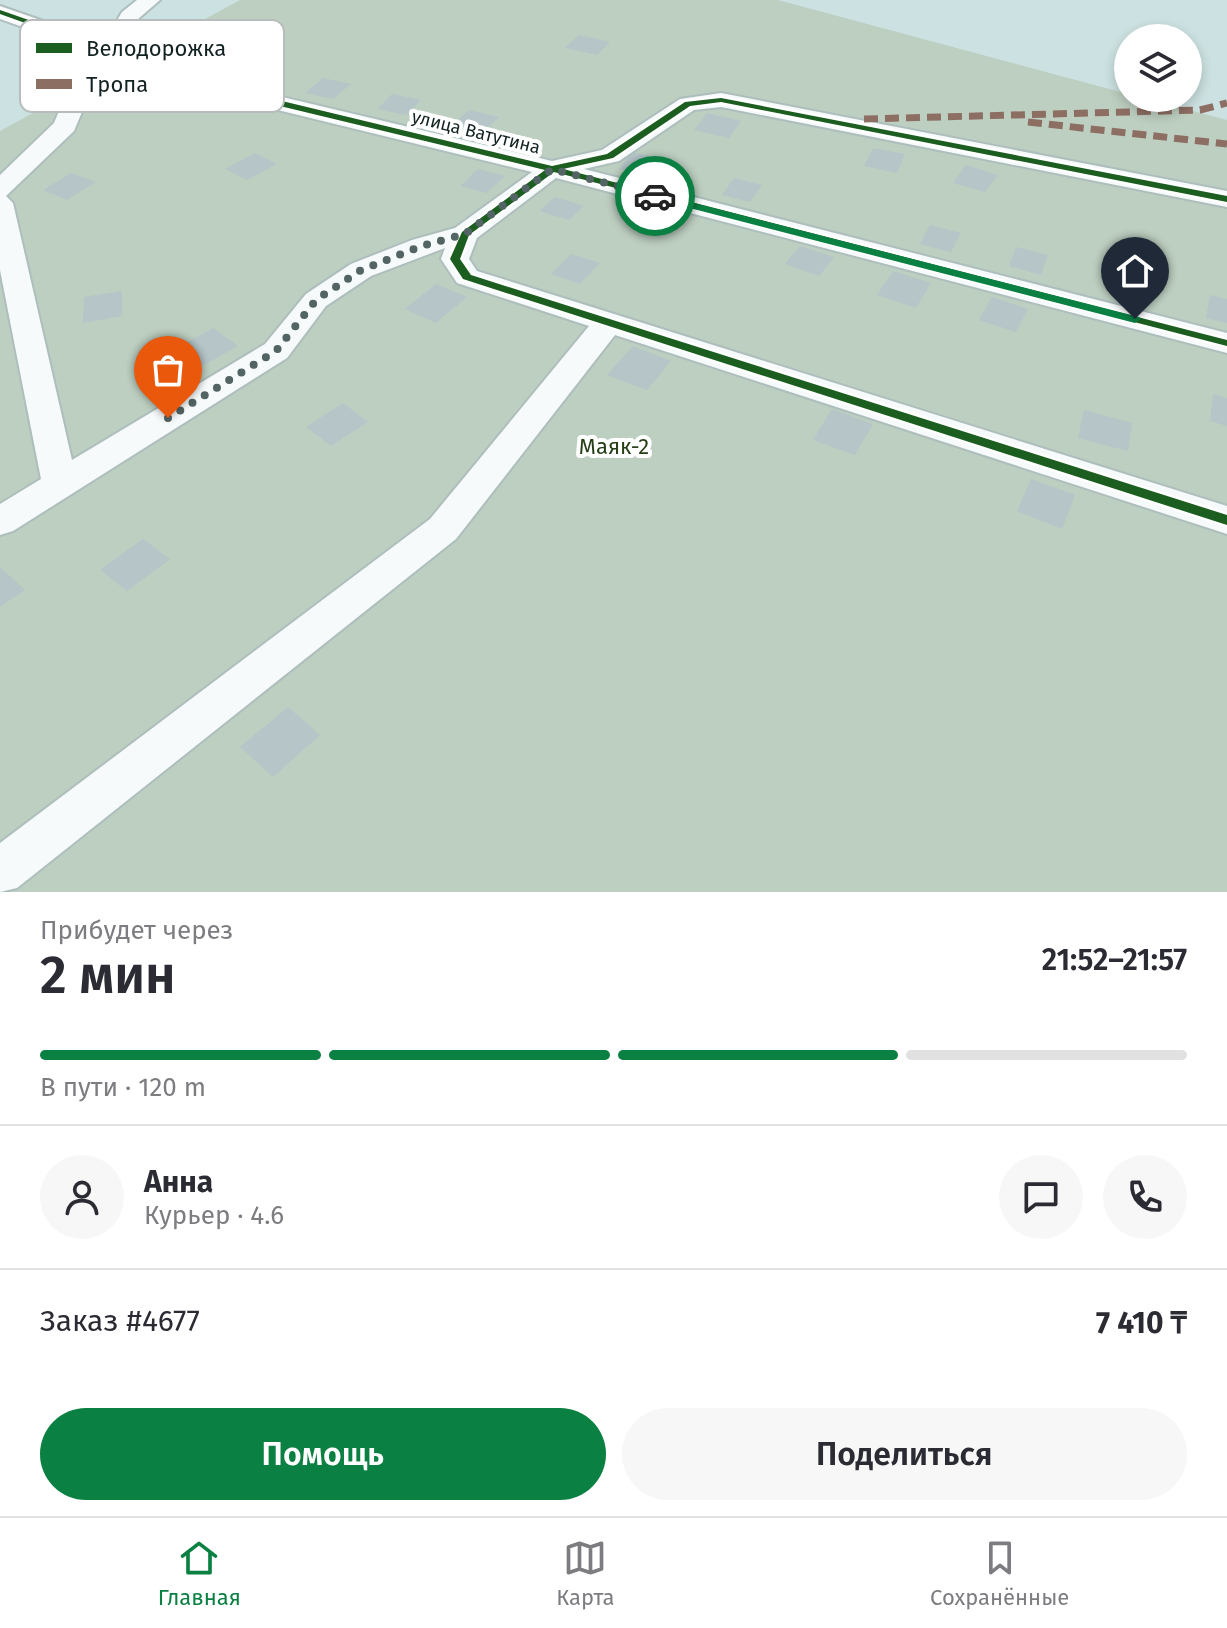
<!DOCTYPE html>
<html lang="ru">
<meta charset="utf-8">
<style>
:root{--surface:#fff;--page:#f7f7f7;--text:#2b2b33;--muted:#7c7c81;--line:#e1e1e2;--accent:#0b8043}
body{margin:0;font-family:"Fira Sans",sans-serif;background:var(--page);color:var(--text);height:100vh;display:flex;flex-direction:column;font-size:30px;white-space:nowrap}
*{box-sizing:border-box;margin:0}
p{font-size:26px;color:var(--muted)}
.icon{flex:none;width:44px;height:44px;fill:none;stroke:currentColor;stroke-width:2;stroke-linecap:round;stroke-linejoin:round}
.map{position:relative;height:892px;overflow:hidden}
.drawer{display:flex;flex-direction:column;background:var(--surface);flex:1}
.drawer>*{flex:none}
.fabs{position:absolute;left:1114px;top:24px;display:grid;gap:16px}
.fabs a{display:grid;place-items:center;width:88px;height:88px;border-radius:50%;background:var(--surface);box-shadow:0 4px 12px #0003;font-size:40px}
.pin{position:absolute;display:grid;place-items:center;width:68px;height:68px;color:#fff;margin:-82px -34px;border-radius:50% 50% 50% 0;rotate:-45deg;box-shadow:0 0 8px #0007}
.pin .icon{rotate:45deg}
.courier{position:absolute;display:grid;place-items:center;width:80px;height:80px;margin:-40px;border:6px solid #0b8043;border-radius:50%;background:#fff;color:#222;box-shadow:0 2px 10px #0007}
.overview em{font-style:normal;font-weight:600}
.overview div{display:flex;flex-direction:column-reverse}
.overview{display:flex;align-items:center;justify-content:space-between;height:136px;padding:0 40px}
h1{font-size:52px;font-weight:600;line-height:60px}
.bar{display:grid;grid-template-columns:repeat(4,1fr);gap:12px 8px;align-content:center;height:96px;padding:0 40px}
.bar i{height:10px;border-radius:6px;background:var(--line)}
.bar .on{background:var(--accent)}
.bar p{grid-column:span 4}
.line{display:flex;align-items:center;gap:20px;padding:0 40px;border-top:2px solid var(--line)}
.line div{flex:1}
.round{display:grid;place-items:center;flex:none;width:84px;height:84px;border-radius:42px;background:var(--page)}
.cta{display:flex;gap:16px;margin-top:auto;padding:16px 40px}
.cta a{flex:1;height:92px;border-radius:48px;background:var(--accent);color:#fff;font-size:32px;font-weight:600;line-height:92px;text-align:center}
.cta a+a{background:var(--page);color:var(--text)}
.tab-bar{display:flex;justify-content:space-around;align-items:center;height:112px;border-top:2px solid var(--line);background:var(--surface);font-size:22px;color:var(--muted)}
.tab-bar a{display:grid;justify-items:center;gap:4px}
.tab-bar .on{color:var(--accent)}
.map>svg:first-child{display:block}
.green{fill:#bdcfc1}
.building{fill:#b5c5c8}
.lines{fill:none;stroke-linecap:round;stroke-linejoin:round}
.street-casing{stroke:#adbebd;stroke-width:4}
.street{fill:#f7fafa;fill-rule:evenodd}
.quiet{stroke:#8d6e63;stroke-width:7;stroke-dasharray:14 7;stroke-linecap:butt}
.cycleway-casing{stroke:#fff;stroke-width:5}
.cycleway{fill:#1b5e20;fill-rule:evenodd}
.route{fill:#0b8043}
.done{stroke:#536464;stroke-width:8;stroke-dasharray:0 14.4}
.labels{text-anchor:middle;stroke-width:8;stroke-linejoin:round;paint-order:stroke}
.far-street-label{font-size:18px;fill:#122121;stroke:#fff}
.park-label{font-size:22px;fill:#273f17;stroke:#fff}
.key{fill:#fff;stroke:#b8bcbc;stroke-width:2}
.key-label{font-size:22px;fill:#122121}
</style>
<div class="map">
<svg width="1227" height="892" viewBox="0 0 1227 892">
<rect width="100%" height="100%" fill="#cce1e1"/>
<!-- green -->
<path class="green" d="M240,0h538l350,94v4h16l83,22v772h-1227v-761z"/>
<!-- building -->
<path class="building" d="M579,35l31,7 -13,13 -32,-7z
M323,78l28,6 -18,15 -28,-6z
M392,94l29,6 -15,15 -29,-6z
M469,110l30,7 -17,16 -31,-7z
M707,113l34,8 -12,17 -35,-8z
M873,148l32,6 -8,19 -33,-7z
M632,152l43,10 -13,17 -43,-10z
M255,153l22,11 -30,16 -22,-11z
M966,165l32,10 -13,17 -32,-9z
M478,169l27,7 -18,17 -27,-7z
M71,173l25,9 -29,18 -24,-10z
M734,178l28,7 -12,17 -28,-7z
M555,197l29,9 -15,14 -30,-9z
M930,225l31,8 -10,19 -31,-8z
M800,246l34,11 -15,19 -34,-12z
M1016,247l32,8 -7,20 -32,-9z
M571,254l29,9 -20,21 -29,-10z
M893,271l38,12 -15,25 -39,-13z
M436,284l31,13 -31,26 -31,-14z
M122,291v25l-39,7 1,-26z
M1210,295l17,4v24l-21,-5z
M992,297l36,12 -12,23 -37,-12z
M213,328l25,18 -43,24 -24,-19z
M633,346l38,15 -24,29 -40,-15z
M1213,394l14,4v28l-17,-5z
M343,403l25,19 -37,24 -25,-19z
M832,409l41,15 -18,31 -42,-15z
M1084,410l48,13 -4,28 -50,-13z
M1031,479l44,16 -13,34 -45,-18z
M143,539l27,20 -43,32 -27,-21z
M0,567l25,23 -25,17z
M288,707l32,28 -47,42 -33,-30z"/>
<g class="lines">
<defs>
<path id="street" d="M137,0h23l-22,19 -15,29 96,34 333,79 50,-11 78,-51 41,-6 506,98v16l-506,-100 -27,3 -75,51 -35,8 643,164v20l-671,-175 -79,60 -8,21 8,12 750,235v28l-612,-199 -159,204 -439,349 -17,4v-49l430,-324 159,-193 -132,-43 -16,-24 4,-11 -74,28 -45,30 -39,52 -274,173 -13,4v-31l41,-25 -41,-209v-95l54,-52 15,-36 27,-34 -96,-34v-13l104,36 18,-30zM114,60l90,32 328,80 -77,56 -43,12 -61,24 -45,30 -41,50 -193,116 -59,-257 -7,-7 68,-65 18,-43z"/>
</defs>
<!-- street casing -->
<use href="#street" class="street-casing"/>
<!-- street -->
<use href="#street" class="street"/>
<!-- quiet -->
<path class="quiet" d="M864,119l336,-9 27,-7
M1028,122l199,22"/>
<defs>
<path id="cycleway" d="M0,10l215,75 337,81 55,-12 78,-52 36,-4 506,98v6l-506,-100 -31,4 -77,52 -50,11 664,171v6l-673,-174 -85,63 -9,24 11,16 756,240v10l-764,-246 -13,-20 12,-27 83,-62 -336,-81 -209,-75z"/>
</defs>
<!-- cycleway casing -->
<use href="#cycleway" class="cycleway-casing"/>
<!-- cycleway -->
<use href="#cycleway" class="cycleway"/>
</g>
<!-- route -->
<path class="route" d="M655,193l484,124 2,2 -6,4 -484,-125v-4z"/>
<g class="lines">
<!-- done -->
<path class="done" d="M168,418l108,-67 40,-51 45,-30 61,-24 43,-12 87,-65 103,27"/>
</g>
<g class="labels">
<!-- far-street labels -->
<g class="far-street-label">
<text transform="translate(476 132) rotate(14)" y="6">улица Ватутина</text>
</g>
<!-- park labels -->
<g class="park-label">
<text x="614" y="454">Маяк-2</text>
</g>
</g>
<!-- legend -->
<rect x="20" y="20" width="264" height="92" rx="12" class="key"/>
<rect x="36" y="43" width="36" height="10" fill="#1b5e20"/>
<rect x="36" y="79" width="36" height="10" fill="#8d6e63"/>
<g class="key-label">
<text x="86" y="56">Велодорожка</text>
<text x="86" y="92">Тропа</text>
</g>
</svg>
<div class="fabs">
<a><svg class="icon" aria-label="layers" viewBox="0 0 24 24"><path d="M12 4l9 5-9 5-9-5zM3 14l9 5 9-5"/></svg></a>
</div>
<div class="pin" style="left:168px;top:418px;background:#ea580c"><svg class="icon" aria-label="bag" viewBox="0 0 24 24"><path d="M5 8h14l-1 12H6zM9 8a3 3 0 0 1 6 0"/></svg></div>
<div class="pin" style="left:1135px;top:319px;background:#1f2937"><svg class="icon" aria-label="home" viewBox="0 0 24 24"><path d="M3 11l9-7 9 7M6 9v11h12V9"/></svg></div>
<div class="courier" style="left:655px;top:196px"><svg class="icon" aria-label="car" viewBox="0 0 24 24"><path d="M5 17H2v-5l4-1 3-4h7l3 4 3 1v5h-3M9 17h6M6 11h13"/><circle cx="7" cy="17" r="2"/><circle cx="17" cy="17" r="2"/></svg></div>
</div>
<section class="drawer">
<div class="overview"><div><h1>2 мин</h1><p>Прибудет через</p></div><em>21:52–21:57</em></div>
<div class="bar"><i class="on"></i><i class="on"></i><i class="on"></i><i></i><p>В пути · 120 m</p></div>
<div class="line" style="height:144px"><a class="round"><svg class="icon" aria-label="person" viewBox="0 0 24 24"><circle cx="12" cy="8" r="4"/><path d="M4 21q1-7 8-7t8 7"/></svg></a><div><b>Анна</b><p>Курьер · 4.6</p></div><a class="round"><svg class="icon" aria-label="chat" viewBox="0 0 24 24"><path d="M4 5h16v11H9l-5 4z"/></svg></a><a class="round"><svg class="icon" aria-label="phone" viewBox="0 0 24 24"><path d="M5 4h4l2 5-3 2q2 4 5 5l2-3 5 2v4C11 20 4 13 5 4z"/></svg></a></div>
<div class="line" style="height:104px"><div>Заказ #4677</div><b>7 410 ₸</b></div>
<div class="cta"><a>Помощь</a><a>Поделиться</a></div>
</section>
<nav class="tab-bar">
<a class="on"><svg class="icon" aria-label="home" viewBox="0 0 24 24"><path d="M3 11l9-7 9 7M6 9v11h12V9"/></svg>Главная</a>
<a><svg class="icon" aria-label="map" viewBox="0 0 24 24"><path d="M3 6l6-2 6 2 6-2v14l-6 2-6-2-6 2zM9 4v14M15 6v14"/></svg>Карта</a>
<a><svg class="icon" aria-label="saved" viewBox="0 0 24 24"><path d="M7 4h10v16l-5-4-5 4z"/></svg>Сохранённые</a>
</nav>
